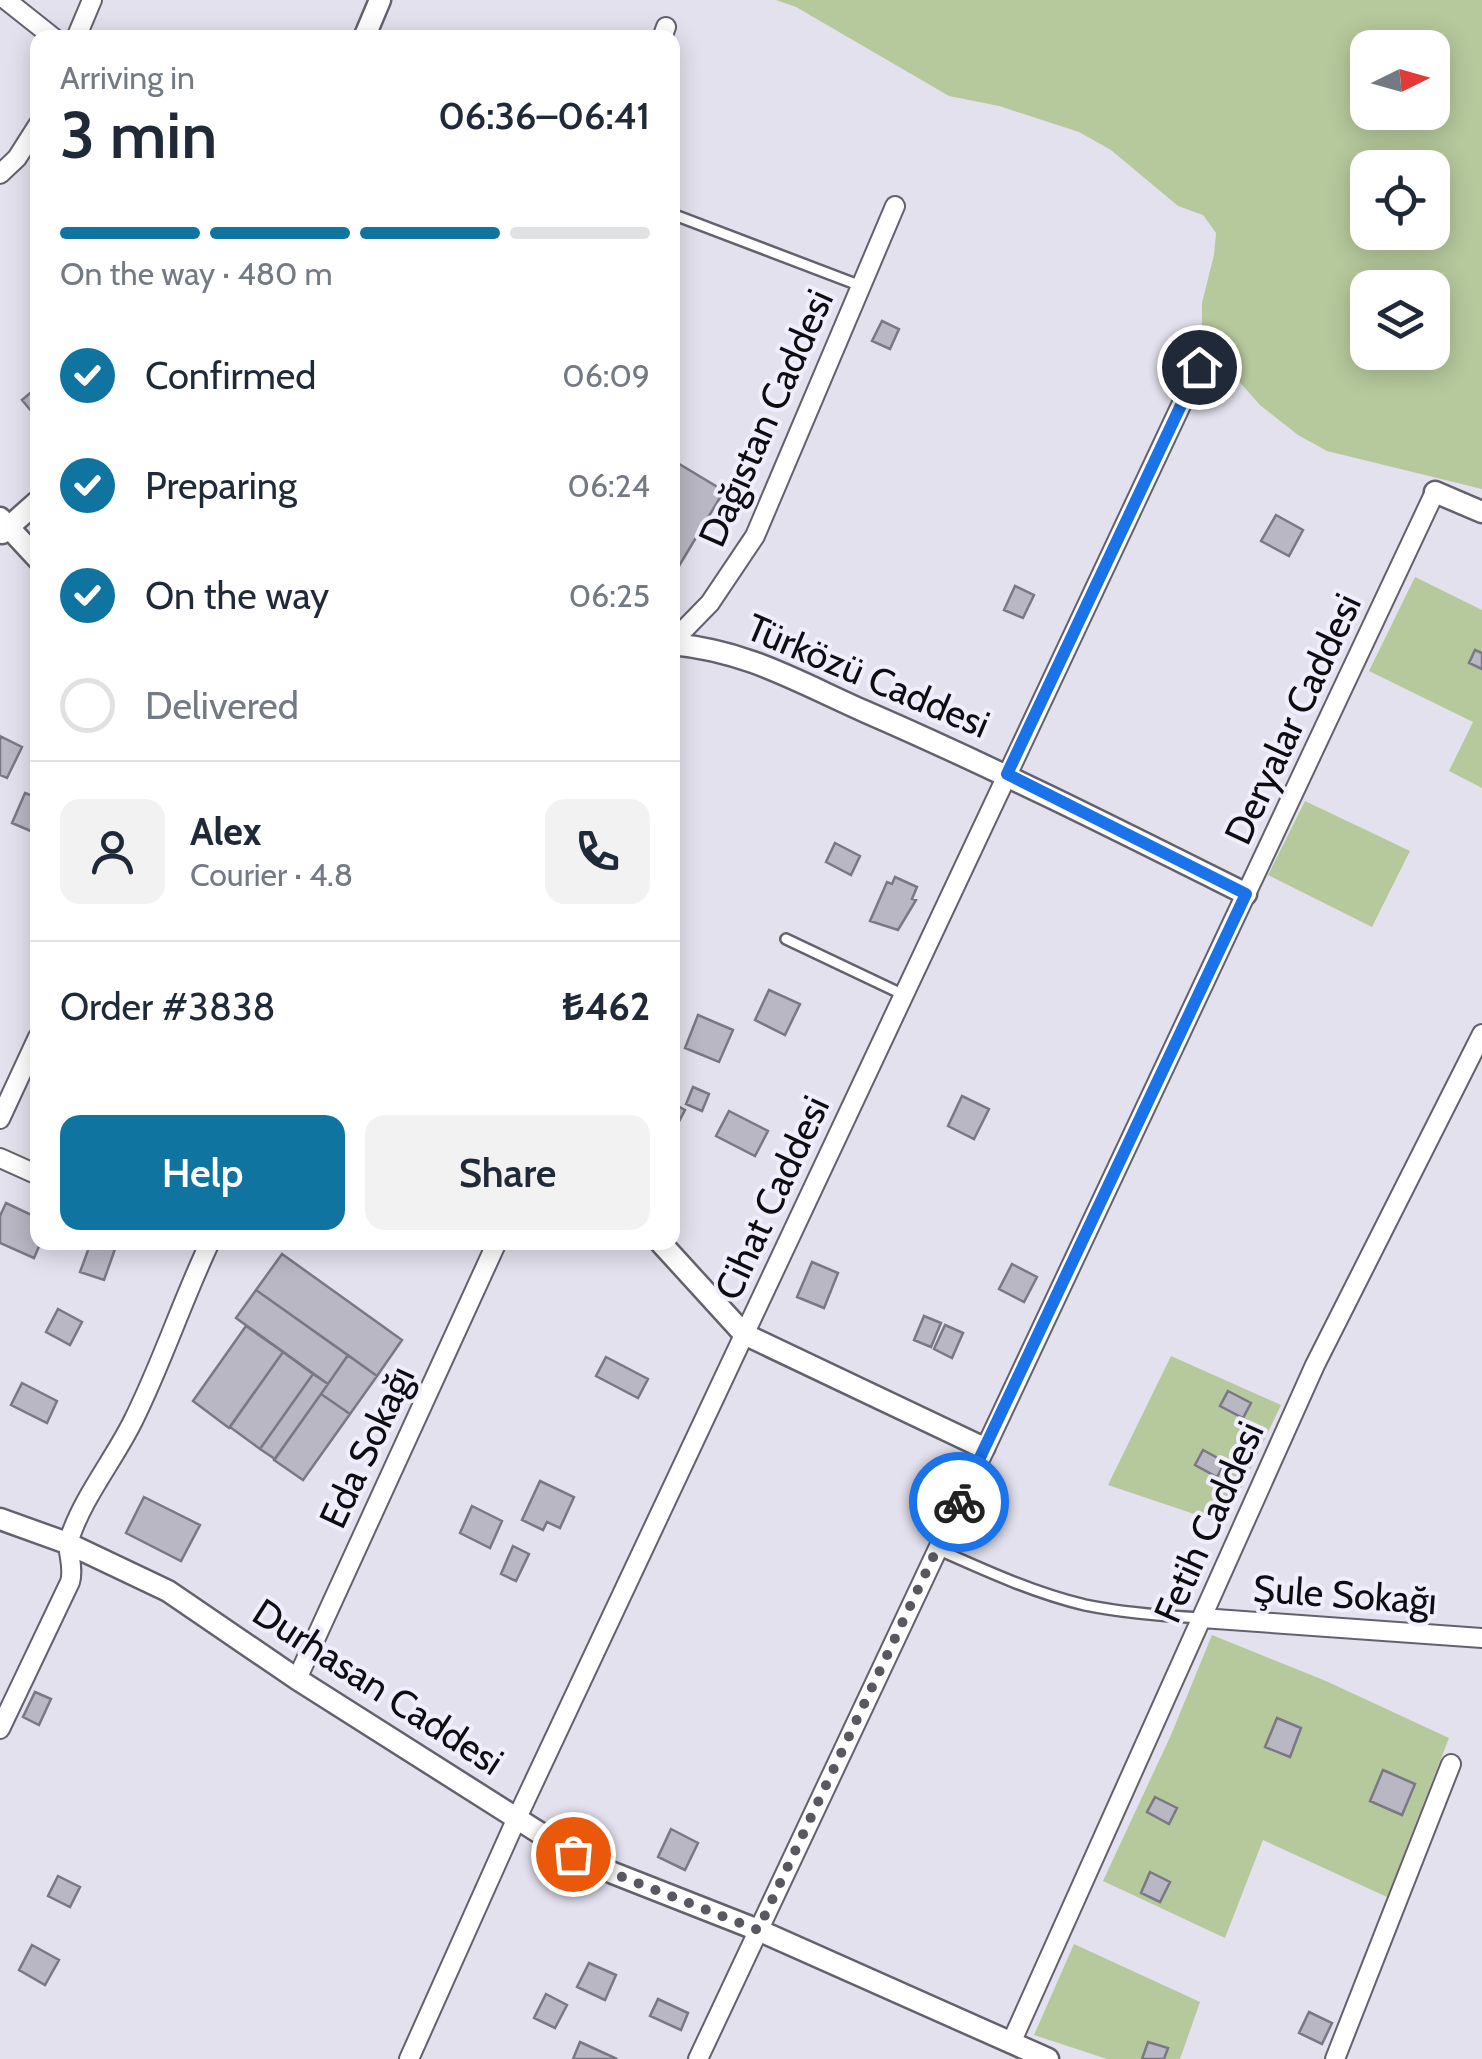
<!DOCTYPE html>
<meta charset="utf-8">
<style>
:root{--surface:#fff;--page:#f2f2f3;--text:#1f2937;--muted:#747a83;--line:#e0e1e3;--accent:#1074a1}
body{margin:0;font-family:Cabin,sans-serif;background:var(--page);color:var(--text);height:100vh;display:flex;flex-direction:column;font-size:38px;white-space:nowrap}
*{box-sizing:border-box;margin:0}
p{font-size:32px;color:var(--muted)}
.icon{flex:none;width:55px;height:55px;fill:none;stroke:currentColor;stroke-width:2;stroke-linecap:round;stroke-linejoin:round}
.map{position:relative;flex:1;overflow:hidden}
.details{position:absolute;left:30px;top:30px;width:650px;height:1220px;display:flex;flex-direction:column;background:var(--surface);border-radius:20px;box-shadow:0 5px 25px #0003}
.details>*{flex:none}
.needle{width:65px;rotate:85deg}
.buttons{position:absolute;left:1350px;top:30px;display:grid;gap:20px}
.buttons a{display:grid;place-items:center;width:100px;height:100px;border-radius:20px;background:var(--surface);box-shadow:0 5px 25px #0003;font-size:50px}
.pin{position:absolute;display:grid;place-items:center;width:85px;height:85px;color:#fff;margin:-42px;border:5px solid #fff;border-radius:50%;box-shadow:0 2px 10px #0007}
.courier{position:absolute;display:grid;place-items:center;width:100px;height:100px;margin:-50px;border:8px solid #1a73e8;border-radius:50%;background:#fff;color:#222;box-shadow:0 2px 12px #0007}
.overview em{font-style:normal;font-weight:600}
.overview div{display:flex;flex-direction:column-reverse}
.overview{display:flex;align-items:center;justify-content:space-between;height:170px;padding:0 30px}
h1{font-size:65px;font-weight:600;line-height:75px}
.bar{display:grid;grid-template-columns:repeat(4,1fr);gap:15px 10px;align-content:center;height:120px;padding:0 30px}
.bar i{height:12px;border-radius:8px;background:var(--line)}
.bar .on{background:var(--accent)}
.bar p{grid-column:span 4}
.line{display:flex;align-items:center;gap:25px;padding:0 30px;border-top:2px solid var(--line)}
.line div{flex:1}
.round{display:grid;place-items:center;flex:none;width:105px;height:105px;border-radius:20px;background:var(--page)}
ol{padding:0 30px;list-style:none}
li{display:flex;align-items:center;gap:30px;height:110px}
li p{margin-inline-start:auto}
li .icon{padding:10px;border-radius:50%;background:var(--accent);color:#fff;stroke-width:4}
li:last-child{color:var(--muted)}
li i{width:55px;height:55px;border:5px solid var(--line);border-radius:50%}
.button{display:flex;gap:20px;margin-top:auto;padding:20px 30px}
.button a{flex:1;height:115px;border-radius:20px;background:var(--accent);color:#fff;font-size:40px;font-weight:600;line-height:115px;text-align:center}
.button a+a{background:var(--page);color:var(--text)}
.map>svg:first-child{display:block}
.green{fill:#b6c99c;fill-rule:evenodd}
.building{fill:#bab7c5;stroke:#7a7885;stroke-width:2.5}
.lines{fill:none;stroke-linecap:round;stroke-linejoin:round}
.service-casing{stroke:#64616d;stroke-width:14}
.minor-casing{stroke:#64616d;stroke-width:22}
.tertiary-casing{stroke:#64616d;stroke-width:25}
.service{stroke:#fff;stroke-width:9}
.minor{stroke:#fff;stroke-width:18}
.tertiary{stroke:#fff;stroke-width:20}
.done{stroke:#59575f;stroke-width:10;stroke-dasharray:0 18}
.route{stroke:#1a73e8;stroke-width:12}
.labels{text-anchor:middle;stroke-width:8;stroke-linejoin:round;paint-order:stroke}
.street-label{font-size:38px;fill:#0e0d12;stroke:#f0eefc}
</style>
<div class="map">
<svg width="1482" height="2059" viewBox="0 0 1482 2059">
<rect width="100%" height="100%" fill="#e3e1ee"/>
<!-- green -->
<path class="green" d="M776,0h706v489l-155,-38 -29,-16 -38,-30 -41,-46 -17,-27v-29l12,-48 2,-22 -13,-18 -25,-9 -67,-56 -32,-18 -80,-26 -50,-10 -153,-89zM1368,48h64v64h-64zM1368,168h64v64h-64zM1368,288h64v64h-64z
M1415,577l67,33v178l-33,-17 24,-49 -104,-51z
M1305,801l105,50 -38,76 -104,-52z
M1171,1356l110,49 -57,119 -116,-39z
M1212,1635l114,46 123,57 -62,159 -124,-57 -38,98 -122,-57 68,-146z
M1074,1944l126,58 -20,57h-73l-73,-24z"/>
<!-- building -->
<path class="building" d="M882,321l17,8 -9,20 -18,-8z
M36,388l2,27 -2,2 -14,-17z
M676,462l48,29 -51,85 -1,-109z
M1276,515l27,15 -14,26 -28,-15z
M1015,586l19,9 -11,23 -19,-8z
M1475,650l7,3v16l-13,-6z
M0,736l22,11 -15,31 -7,-3z
M25,793l13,5v36l-26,-11z
M835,843l25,13 -9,19 -25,-13z
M895,877l22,10 -5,12 4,1 -18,30 -28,-9 17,-39 5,2z
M769,990l31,14 -15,31 -30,-15z
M698,1015l35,15 -14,32 -34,-14z
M693,1087l16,7 -7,17 -16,-7z
M962,1096l27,13 -15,30 -26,-13z
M672,1103l13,7 -11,21h-2z
M729,1111l39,20 -13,25 -39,-20z
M6,1203l32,15v24h3l-7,16 -34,-15v-27z
M91,1242l24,7 -11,31 -24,-8z
M282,1254l120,86 -25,36 -121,-86z
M812,1262l26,11 -14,35 -27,-11z
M1012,1264l25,13 -13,25 -25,-13z
M256,1290l92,65 -20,29 -92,-66z
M58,1309l24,13 -12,23 -24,-13z
M924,1316l17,7 -10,24 -17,-7z
M945,1325l18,8 -11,25 -18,-9z
M246,1326l37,26 -54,76 -36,-27z
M283,1352l30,22 -53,75 -30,-22z
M348,1355l29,21 -27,38 -29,-20z
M606,1357l42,22 -10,19 -42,-22z
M313,1374l15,10 -53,75 -15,-10z
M22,1383l35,18 -10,22 -36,-18z
M1228,1391l23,12 -8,15 -23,-12z
M321,1394l29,20 -47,66 -29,-20z
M1203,1450l22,12 -8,15 -22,-12z
M938,1462l18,8 -12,25 -17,-8z
M540,1481l34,16 -14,31 -13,-6 -4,8 -21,-10z
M144,1497l56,28 -19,36 -55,-28z
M472,1506l30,15 -12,27 -30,-15z
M513,1546l16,8 -13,27 -15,-7z
M35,1692l16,7 -12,26 -16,-8z
M1277,1718l24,10 -11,29 -25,-10z
M1383,1770l32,14 -13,31 -32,-14z
M1155,1797l22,11 -8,16 -22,-12z
M671,1829l27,14 -13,27 -27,-13z
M1150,1872l20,10 -10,20 -19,-9z
M58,1876l22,11 -10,20 -22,-11z
M32,1945l27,15 -14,25 -26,-15z
M589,1963l27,12 -11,25 -28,-13z
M546,1994l21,11 -12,23 -21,-10z
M658,1999l30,14 -7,17 -31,-14z
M1309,2012l23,11 -10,21 -23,-11z
M580,2042l37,17h-44z
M1148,2042l20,6 -4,11h-22z"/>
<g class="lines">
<defs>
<path id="service" d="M672,214l189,72
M786,939l118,56
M937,1549c47,21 97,44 148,56 39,8 78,11 117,13"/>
<path id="minor" d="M6,0l48,38
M76,38l16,-38
M662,38l4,-11
M0,174l17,-16 21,-33
M672,642l38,-39 45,-67 140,-330
M0,1119l38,-82
M0,1158l38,17
M1202,1618l280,20
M297,1679l200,-437
M0,1729l70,-147c5,-17 -5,-32 0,-45 14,-41 43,-76 63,-116 29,-58 49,-120 77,-179
M1011,2043l304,-678 167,-331
M409,2059l107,-239 683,-1453
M698,2059l737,-1567
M1335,2059l116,-295"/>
<path id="tertiary" d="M364,38l16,-38
M1435,492l47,20
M0,518l38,41
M2,533l36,-32
M672,644c76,7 126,38 194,68 129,56 254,119 380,182
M660,1242l84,92 240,114
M0,1519l67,24 101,48 129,88 276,175 40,19 145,57 290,129"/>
</defs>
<!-- service casing -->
<use href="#service" class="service-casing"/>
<!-- minor casing -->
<use href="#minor" class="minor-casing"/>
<!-- tertiary casing -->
<use href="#tertiary" class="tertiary-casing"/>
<!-- service -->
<use href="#service" class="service"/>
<!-- minor -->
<use href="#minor" class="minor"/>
<!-- tertiary -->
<use href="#tertiary" class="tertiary"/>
</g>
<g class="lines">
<!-- done -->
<path class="done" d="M573,1854l39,19 146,57 201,-428"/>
<!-- route -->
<path class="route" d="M959,1502l287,-608 -239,-120 192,-407"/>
</g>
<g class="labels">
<!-- street labels -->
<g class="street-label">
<text transform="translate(766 418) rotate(-66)" y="13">Dağıstan Caddesi</text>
<text transform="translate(868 676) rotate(23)" y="13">Türközü Caddesi</text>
<text transform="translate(1293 719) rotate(-65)" y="13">Deryalar Caddesi</text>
<text transform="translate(772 1198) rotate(-65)" y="13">Cihat Caddesi</text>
<text transform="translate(367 1447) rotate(-65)" y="13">Eda Sokağı</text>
<text transform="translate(1209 1522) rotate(-66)" y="13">Fetih Caddesi</text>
<text transform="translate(1345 1595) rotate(4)" y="13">Şule Sokağı</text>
<text transform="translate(378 1687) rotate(33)" y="13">Durhasan Caddesi</text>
</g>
</g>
</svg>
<div class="buttons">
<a><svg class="needle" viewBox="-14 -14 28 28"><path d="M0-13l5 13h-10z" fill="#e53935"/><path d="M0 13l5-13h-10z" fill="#747a83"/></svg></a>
<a><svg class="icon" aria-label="locate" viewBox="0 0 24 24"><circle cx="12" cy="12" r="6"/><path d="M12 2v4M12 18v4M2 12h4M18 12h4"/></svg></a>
<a><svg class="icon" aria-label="layers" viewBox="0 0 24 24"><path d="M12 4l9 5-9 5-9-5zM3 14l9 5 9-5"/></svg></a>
</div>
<div class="pin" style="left:573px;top:1854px;background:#ea580c"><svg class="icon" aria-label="bag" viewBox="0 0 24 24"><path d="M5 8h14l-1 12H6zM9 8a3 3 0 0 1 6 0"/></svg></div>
<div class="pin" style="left:1199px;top:367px;background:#1f2937"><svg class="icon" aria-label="home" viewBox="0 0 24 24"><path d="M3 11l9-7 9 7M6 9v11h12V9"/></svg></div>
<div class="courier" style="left:959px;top:1502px"><svg class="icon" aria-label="bike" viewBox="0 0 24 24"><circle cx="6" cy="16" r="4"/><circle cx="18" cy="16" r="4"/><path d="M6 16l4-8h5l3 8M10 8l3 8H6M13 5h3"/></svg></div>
<section class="details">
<div class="overview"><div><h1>3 min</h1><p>Arriving in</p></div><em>06:36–06:41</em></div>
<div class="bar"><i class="on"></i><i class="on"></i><i class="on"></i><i></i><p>On the way · 480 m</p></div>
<ol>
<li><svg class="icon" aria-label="check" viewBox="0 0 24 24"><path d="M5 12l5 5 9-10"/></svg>Confirmed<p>06:09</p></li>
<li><svg class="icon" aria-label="check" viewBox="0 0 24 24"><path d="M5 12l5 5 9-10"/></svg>Preparing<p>06:24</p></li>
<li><svg class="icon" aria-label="check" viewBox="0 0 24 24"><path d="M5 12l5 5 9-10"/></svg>On the way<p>06:25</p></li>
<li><i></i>Delivered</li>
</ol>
<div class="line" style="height:180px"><a class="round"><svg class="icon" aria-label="person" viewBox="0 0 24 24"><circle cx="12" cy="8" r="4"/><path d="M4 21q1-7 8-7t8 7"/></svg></a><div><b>Alex</b><p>Courier · 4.8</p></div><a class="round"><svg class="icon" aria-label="phone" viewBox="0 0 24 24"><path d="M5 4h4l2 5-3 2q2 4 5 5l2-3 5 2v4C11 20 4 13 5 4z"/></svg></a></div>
<div class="line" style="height:130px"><div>Order #3838</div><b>₺462</b></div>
<div class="button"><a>Help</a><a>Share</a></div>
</section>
</div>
